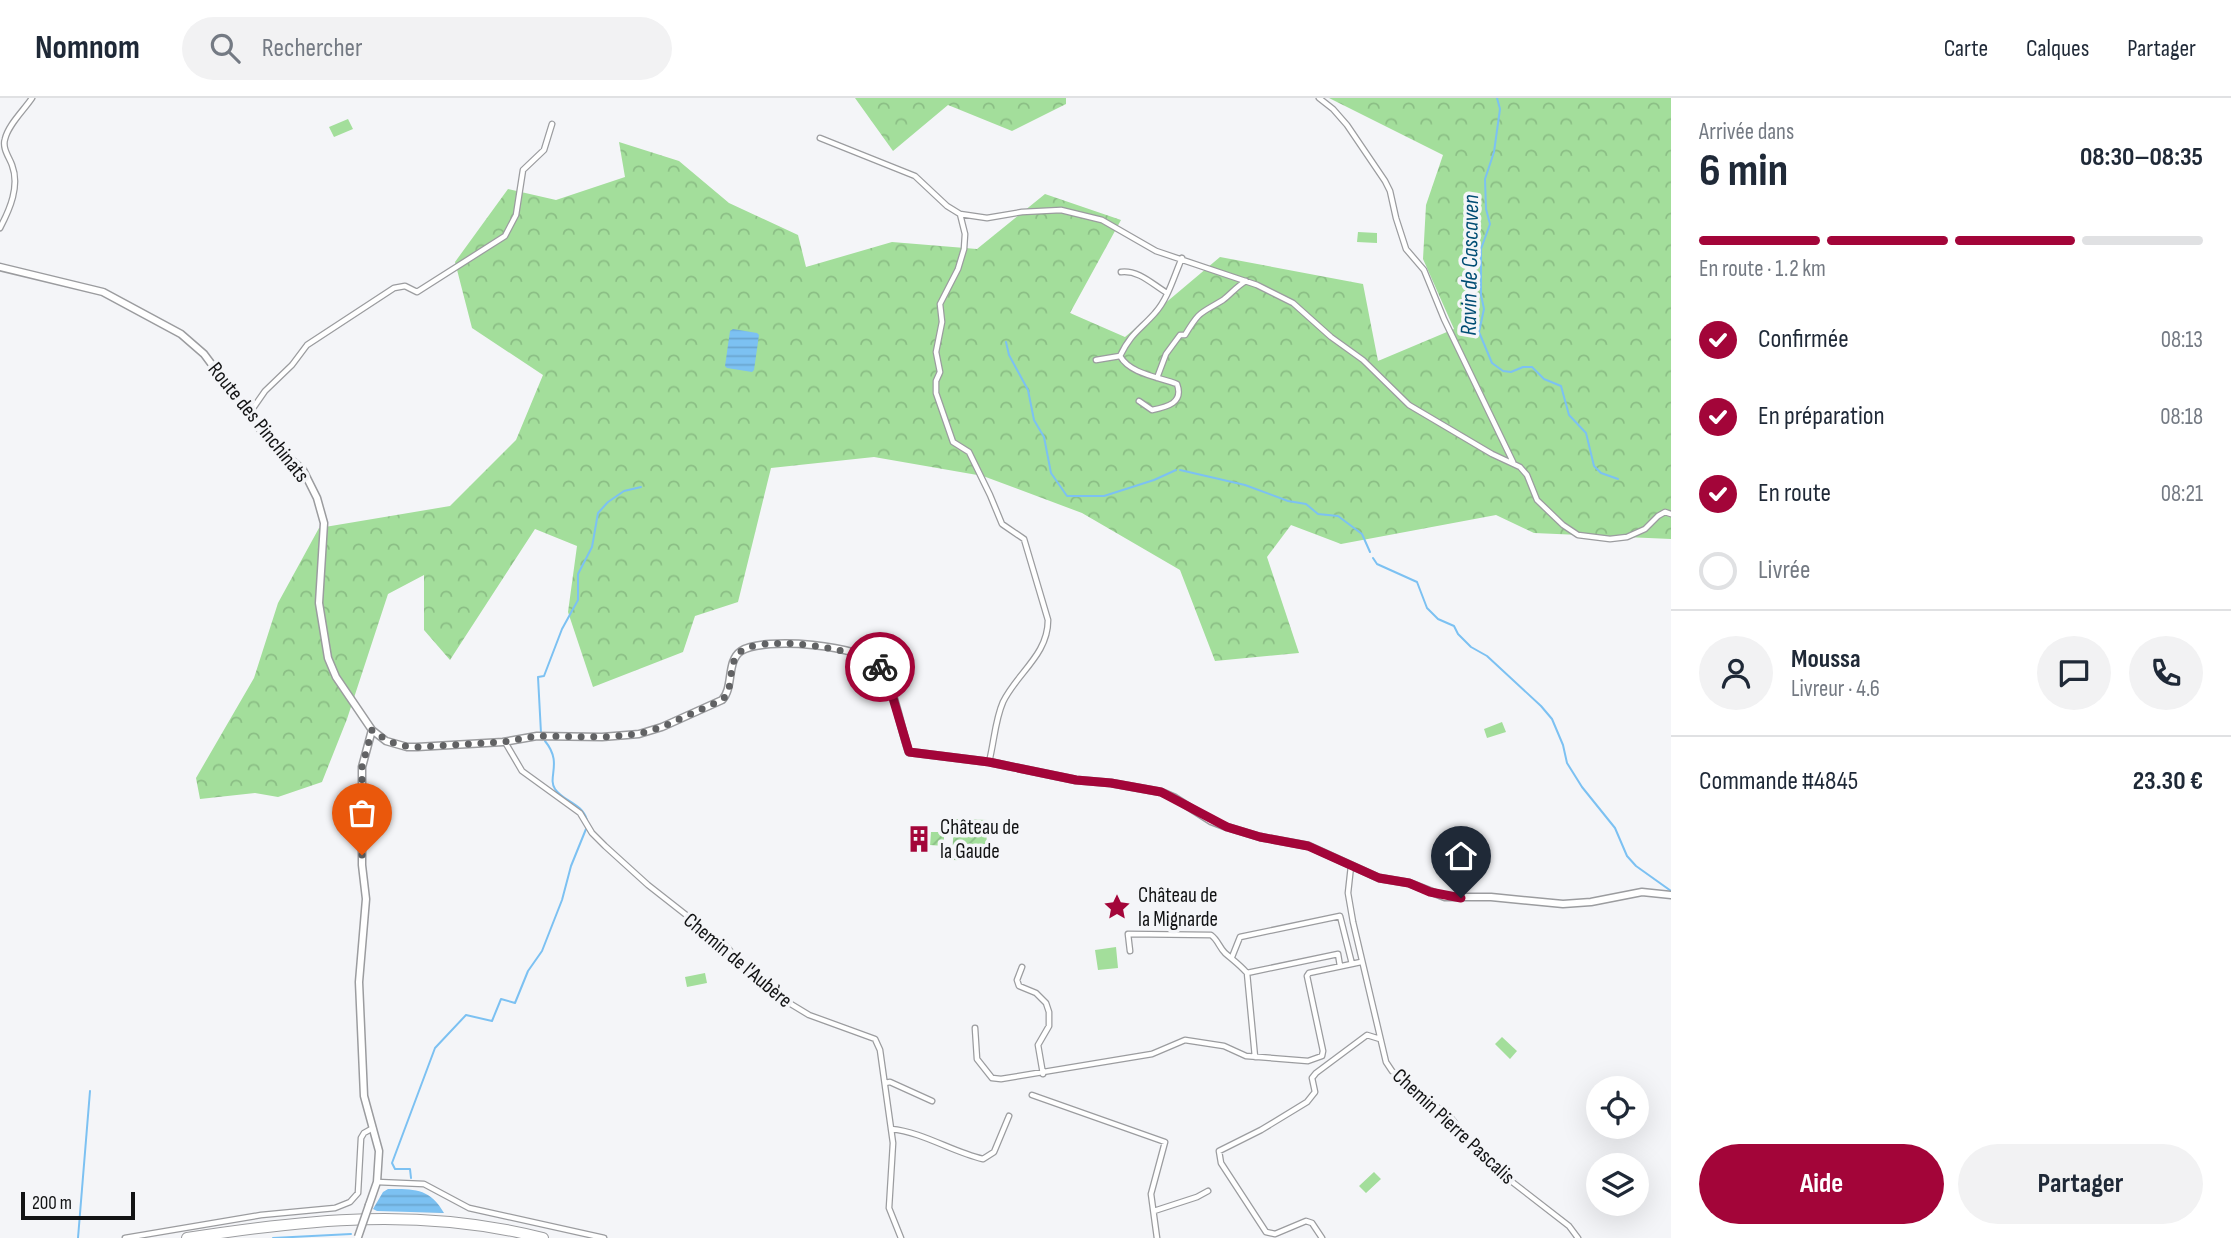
<!DOCTYPE html>
<html lang="fr">
<meta charset="utf-8">
<style>
:root{--surface:#fff;--page:#f2f2f3;--text:#1f2937;--muted:#747a83;--line:#e0e1e3;--accent:#a30539}
body{margin:0;font-family:"Sofia Sans Condensed",sans-serif;background:var(--page);color:var(--text);height:100vh;display:flex;flex-direction:column;font-size:26px;white-space:nowrap}
*{box-sizing:border-box;margin:0}
p{font-size:23px;color:var(--muted)}
.icon{flex:none;width:38px;height:38px;fill:none;stroke:currentColor;stroke-width:2;stroke-linecap:round;stroke-linejoin:round}
.map{position:relative;flex:1;overflow:hidden}
.side{display:flex;flex-direction:column;background:var(--surface);width:560px}
.side>*{flex:none}
.controls{position:absolute;left:1586px;top:978px;display:grid;gap:14px}
.controls a{display:grid;place-items:center;width:63px;height:63px;border-radius:50%;background:var(--surface);box-shadow:0 7px 28px #0002;font-size:35px}
.scale{position:absolute;left:21px;bottom:18px;width:114px;box-sizing:border-box;padding-left:7px;border:4px solid #121314;border-top:0;font-size:19px;line-height:24px;white-space:nowrap;color:#121314;-webkit-text-stroke:5px #f4f5f8;paint-order:stroke}
.pin{position:absolute;display:grid;place-items:center;width:60px;height:60px;color:#fff;margin:-72px -30px;border-radius:50% 50% 50% 0;rotate:-45deg;box-shadow:0 0 7px #0007}
.pin .icon{rotate:45deg}
.courier{position:absolute;display:grid;place-items:center;width:70px;height:70px;margin:-35px;border:5px solid #a30539;border-radius:50%;background:#fff;color:#222;box-shadow:0 2px 9px #0007}
.summary em{font-style:normal;font-weight:700}
.summary div{display:flex;flex-direction:column-reverse}
.summary{display:flex;align-items:center;justify-content:space-between;height:119px;padding:0 28px}
h1{font-size:46px;font-weight:700;line-height:52px}
.bar{display:grid;grid-template-columns:repeat(4,1fr);gap:10px 7px;align-content:center;height:84px;padding:0 28px}
.bar i{height:9px;border-radius:5px;background:var(--line)}
.bar .selected{background:var(--accent)}
.bar p{grid-column:span 4}
.line{display:flex;align-items:center;gap:18px;padding:0 28px;border-top:2px solid var(--line)}
.line div{flex:1}
.round{display:grid;place-items:center;flex:none;width:74px;height:74px;border-radius:37px;background:var(--page)}
ol{padding:0 28px;list-style:none}
li{display:flex;align-items:center;gap:21px;height:77px}
li p{margin-inline-start:auto}
li .icon{padding:7px;border-radius:50%;background:var(--accent);color:#fff;stroke-width:4}
li:last-child{color:var(--muted)}
li i{width:38px;height:38px;border:4px solid var(--line);border-radius:50%}
.cta{display:flex;gap:14px;margin-top:auto;padding:14px 28px}
.cta a{flex:1;height:80px;border-radius:42px;background:var(--accent);color:#fff;font-size:28px;font-weight:700;line-height:80px;text-align:center}
.cta a+a{background:var(--page);color:var(--text)}
header{display:flex;align-items:center;gap:42px;box-sizing:border-box;height:98px;padding:0 35px;background:var(--surface);border-bottom:2px solid var(--line)}
header strong{font-size:33px}
nav{display:flex;gap:38px;margin-inline-start:auto;font-size:24px}
.search{width:490px;height:63px;background:var(--page);display:flex;align-items:center;gap:18px;box-sizing:border-box;padding:0 24px;border-radius:38px;color:var(--muted);font-size:26px}
main{display:flex;flex:1;min-height:0}
.map>svg:first-child{display:block}
.green{fill:#a3de9b}
.forest{fill:url(#forest-crowns)}
.garden{fill:url(#garden-furrows)}
.water{fill:url(#water-rules)}
.lines{fill:none;stroke-linecap:round;stroke-linejoin:round}
.stream{stroke:#7cc1f2;stroke-width:2}
.street-casing{stroke:#9b9c9f;stroke-width:7}
.secondary-casing{stroke:#9b9c9f;stroke-width:9}
.highway-casing{stroke:#9b9c9f;stroke-width:12}
.street{stroke:#fff;stroke-width:4.5}
.secondary{stroke:#fff;stroke-width:6}
.highway{stroke:#fff;stroke-width:10}
.secondary-bridge-casing{stroke:#9b9c9f;stroke-width:9;stroke-linecap:butt}
.secondary-bridge{stroke:#fff;stroke-width:6}
.done{stroke:#616264;stroke-width:7;stroke-dasharray:0 12.6}
.route{stroke:#a30539;stroke-width:9}
.labels{text-anchor:middle;stroke-width:7;stroke-linejoin:round;paint-order:stroke}
.street-label{font-size:21px;fill:#121314;stroke:#f4f5f8}
.poi-label{font-size:21px;fill:#121314;stroke:#f4f5f8;text-anchor:start}
.water-label{font-size:23px;font-style:italic;fill:#004d74;stroke:#f4f5f8}
</style>
<header>
<strong>Nomnom</strong>
<div class="search"><svg class="icon" aria-label="search" viewBox="0 0 24 24"><circle cx="10" cy="10" r="6"/><path d="M15 15l6 6"/></svg>Rechercher</div>
<nav><a>Carte</a><a>Calques</a><a>Partager</a></nav>
</header>
<main>
<div class="map">
<svg width="1671" height="1140" viewBox="0 0 1671 1140">
<defs>
<pattern id="forest-crowns" width="20" height="18" patternUnits="userSpaceOnUse" patternTransform="scale(1.75)"><rect width="20" height="18" fill="#a3de9b"/><path d="M2 6a3 3 0 1 1 6 0M12 15a3 3 0 1 1 6 0" fill="none" stroke="#8bbe85"/></pattern>
<pattern id="garden-furrows" width="10" height="10" patternUnits="userSpaceOnUse" patternTransform="scale(1.75)"><rect width="10" height="10" fill="#a3de9b"/><path d="M-1 1l2-2M0 10L10 0M9 11l2-2" fill="none" stroke="#8bbe85"/></pattern>
<pattern id="water-rules" width="6" height="5" patternUnits="userSpaceOnUse" patternTransform="scale(1.75)"><rect width="6" height="5" fill="#7cc1f2"/><path d="M0 2.5h6" fill="none" stroke="#6aa5cf"/></pattern>
</defs>
<rect width="100%" height="100%" fill="#f4f5f8"/>
<!-- green -->
<path class="green" d="M348,21l5,10 -19,8 -5,-10z
M1358,134l19,1v10l-20,-1z
M1502,624l4,10 -19,6 -3,-9z
M1116,849l2,21 -20,2 -3,-20z
M705,875l2,10 -20,4 -2,-10z
M1502,939l15,14 -7,8 -15,-15z
M1374,1074l7,7 -15,14 -7,-7z"/>
<!-- forest -->
<path class="forest" d="M855,0h211v6l-54,27 -64,-26 -55,46z
M1329,0h342v441l-137,-6 -38,-18 -155,29 -50,-19 -24,32 32,96 -84,8 -35,-91 -98,-57 -99,-37 -109,-19 -103,11 -33,134 -43,14 -12,36 -90,35 -25,-75 9,-66 -42,-17 -85,131 -26,-30v-55l-36,19 -41,125 -25,63 -44,15 -23,-4 -55,6 -4,-21 58,-100 24,-75 41,-75 131,-22 66,-66 27,-65 -71,-47 -17,-66 53,-73 48,11 69,-23 -6,-35 60,19 50,42 69,32 8,32 86,-25 85,7 68,-55 76,26 -51,93 55,24 95,-80 143,27 15,77 76,-32 -31,-70 3,-54 17,-50z"/>
<!-- garden -->
<path class="garden" d="M954,721l34,1 -3,41 -33,-1z
M931,734h13v14l-14,-1z"/>
<!-- water -->
<path class="water" d="M733,231l24,4 2,2 -5,35 -2,2 -25,-4 -2,-2 5,-35z
M388,1091c26,0 42,-1 56,24l-67,-2 -4,-2 10,-17z"/>
<g class="lines">
<!-- stream -->
<path class="stream" d="M1497,0l3,11 -6,43 -9,27 1,30 4,15 -9,25v46l3,14 -5,23 13,31 11,8 8,1 12,-5h9l12,12 17,7 8,29 17,18 8,33 7,7 17,6
M1006,244l3,13 19,35 6,30 10,17 7,36 16,23h37l50,-16 22,-10
M1180,372l65,15 43,16 18,3 12,10 20,2 24,18 8,18
M1373,460l4,6 40,18 10,26 11,11 16,7 4,8 13,13 16,9 54,50 11,13 11,26 4,18 15,24 33,41 12,28 9,10 35,25
M541,635l-3,-56 6,-1 18,-47 16,-29v-26l14,-27 6,-34 10,-11 16,-11 17,-4
M545,643c18,22 2,36 10,48 9,13 27,14 32,31
M411,1080l-1,-9h-15l-3,-6 43,-115 31,-33 26,6 9,-22 14,4 13,-32 14,-20 20,-51 9,-34 15,-37
M78,1140l12,-147
M273,1140l78,-4"/>
<defs>
<path id="street" d="M1319,0l14,11 14,16 38,56 5,10 6,27 10,31 18,21 20,49 69,143
M820,40l95,38 32,30 13,8 27,4 35,-6 39,-2 41,10 54,31 101,34 36,18 38,34 32,23 46,45 83,49 28,13 7,8 10,25 26,25 15,10 32,4 17,-2 18,-8 13,-13 7,-4 6,2
M960,116l5,20 -1,15 -6,20 -18,35 2,18 -6,30 4,20 -4,9v12l17,49 16,10 21,43 12,29 22,15 24,81c0,35 -31,53 -45,82 -8,18 -9,41 -14,60
M0,130c10,-19 20,-42 12,-63 -3,-8 -10,-17 -7,-26 3,-14 19,-29 27,-41
M1121,174c18,-2 31,12 46,21
M1096,262l24,-4
M1157,280l9,-24 14,-19h5c15,-25 15,-21 38,-35 8,-6 14,-14 23,-19
M1139,303l13,9c15,-3 32,-7 25,-26 -18,-7 -47,-10 -57,-28 11,-23 20,-26 35,-43 13,-14 19,-37 27,-55
M249,316l16,-23 27,-26 15,-20 87,-57 11,-2 12,6 88,-56 11,-21 7,-45 21,-20 8,-26
M505,644l17,29 58,42 12,20 13,13 43,39 79,62 20,24 29,24 33,20 66,24 5,11 13,93 -4,65 12,30
M1351,768l-3,27 5,29 33,140 6,9 59,47 38,46 80,62 9,12
M1130,853l-2,-17 83,1c7,5 8,12 14,18 8,7 15,12 22,20
M1232,859l8,-20 100,-21 12,48
M1022,869l-5,13 2,6 17,7 10,10 3,9v14l-11,19 5,29
M975,930l2,31 15,19 9,1 151,-25 33,-14 39,6 22,10 62,5 14,-5 1,-5 -16,-75 2,-3 52,-11
M1255,959l-8,-84 91,-19 2,12
M885,985l5,-1 42,19
M1032,997l133,47 -14,52 6,44
M891,1031c32,3 61,23 92,30l11,-7 15,-36
M377,1084l47,2 45,24 135,30
M1154,1113l43,-14 11,-6
M125,1140l136,-23 74,-7 15,-6 8,-9 3,-55 3,-5 9,-5
M1322,1140l-10,-15 -6,-2 -31,13 -9,-2 -45,-69 -2,-12 42,-21 46,-28 8,-10 -3,-14 4,-5 51,-38 13,4"/>
<path id="secondary" d="M0,169l103,25 78,42 23,20 64,86 35,30 14,28 7,25 -5,80 9,55 8,19 36,53 14,11 21,6h10l86,-5 34,-6 65,1 37,-3 23,-7 60,-27c12,-12 4,-39 19,-49 23,-15 122,-6 139,15 13,17 21,64 29,86l80,10 87,18 35,3 50,9 14,6 36,23 16,6 33,10 49,9 70,32 30,5 36,14h46l72,7 28,-2 51,-10 29,3
M369,1107l8,-23 2,-31 -15,-55 -5,-114 7,-83 -4,-34v-98l10,-37"/>
<path id="highway" d="M187,1140c122,-19 234,-31 356,0"/>
</defs>
<!-- street casing -->
<use href="#street" class="street-casing"/>
<!-- secondary casing -->
<use href="#secondary" class="secondary-casing"/>
<!-- highway casing -->
<use href="#highway" class="highway-casing"/>
<!-- street -->
<use href="#street" class="street"/>
<!-- secondary -->
<use href="#secondary" class="secondary"/>
<!-- highway -->
<use href="#highway" class="highway"/>
<defs>
<path id="secondary-bridge" d="M358,1139l11,-32"/>
</defs>
<!-- secondary-bridge casing -->
<use href="#secondary-bridge" class="secondary-bridge-casing"/>
<!-- secondary-bridge -->
<use href="#secondary-bridge" class="secondary-bridge"/>
</g>
<g class="lines">
<!-- done -->
<path class="done" d="M362,757v-88l10,-37c14,11 27,17 46,17l85,-5 34,-6 65,1 37,-3 23,-7 60,-27c13,-12 5,-33 16,-46 18,-22 124,-6 142,13"/>
<!-- route -->
<path class="route" d="M880,569l7,11 22,74 80,10 87,18 35,3 50,9 66,35 33,10 48,9 71,32 30,5 21,9 31,6"/>
</g>
<!-- icons -->
<defs>
<symbol id="building-bare" viewBox="-9 -9 18 18"><path d="M-4-6H4V6H1V3H-1V6H-4ZM-2.5-4.3h1.7v1.8h-1.7ZM.8-4.3h1.7v1.8H.8ZM-2.5-1h1.7V.8h-1.7ZM.8-1h1.7V.8H.8Z" fill="#a30539" stroke="#f4f5f8" stroke-width="2.5" paint-order="stroke"/></symbol>
<symbol id="sight-bare" viewBox="-9 -9 18 18"><path d="M0-6L1.8-2.2L6-1.7L2.9 1.2L3.7 5.4L0 3.3L-3.7 5.4L-2.9 1.2L-6-1.7L-1.8-2.2Z" fill="#a30539" stroke="#f4f5f8" stroke-width="2.5" paint-order="stroke"/></symbol>
</defs>
<g fill-rule="evenodd">
<use href="#building-bare" x="900" y="722" width="38" height="38"/>
<use href="#sight-bare" x="1098" y="790" width="38" height="38"/>
</g>
<g class="labels">
<!-- street labels -->
<g class="street-label">
<text transform="translate(259 324) rotate(51)" y="7">Route des Pinchinats</text>
<text transform="translate(738 862) rotate(40)" y="7">Chemin de l'Aubère</text>
<text transform="translate(1454 1028) rotate(43)" y="7">Chemin Pierre Pascalis</text>
</g>
<!-- poi labels -->
<g class="poi-label">
<text x="940" y="736">Château de<tspan x="940" dy="24">la Gaude</tspan></text>
<text x="1138" y="804">Château de<tspan x="1138" dy="24">la Mignarde</tspan></text>
</g>
<!-- water labels -->
<g class="water-label">
<text transform="translate(1469 167) rotate(-89)" y="8">Ravin de Cascaven</text>
</g>
</g>
</svg>
<div class="controls">
<a><svg class="icon" aria-label="locate" viewBox="0 0 24 24"><circle cx="12" cy="12" r="6"/><path d="M12 2v4M12 18v4M2 12h4M18 12h4"/></svg></a>
<a><svg class="icon" aria-label="layers" viewBox="0 0 24 24"><path d="M12 4l9 5-9 5-9-5zM3 14l9 5 9-5"/></svg></a>
</div>
<div class="scale">200 m</div>
<div class="pin" style="left:362px;top:757px;background:#ea580c"><svg class="icon" aria-label="bag" viewBox="0 0 24 24"><path d="M5 8h14l-1 12H6zM9 8a3 3 0 0 1 6 0"/></svg></div>
<div class="pin" style="left:1461px;top:800px;background:#1f2937"><svg class="icon" aria-label="home" viewBox="0 0 24 24"><path d="M3 11l9-7 9 7M6 9v11h12V9"/></svg></div>
<div class="courier" style="left:880px;top:569px"><svg class="icon" aria-label="bike" viewBox="0 0 24 24"><circle cx="6" cy="16" r="4"/><circle cx="18" cy="16" r="4"/><path d="M6 16l4-8h5l3 8M10 8l3 8H6M13 5h3"/></svg></div>
</div>
<section class="side">
<div class="summary"><div><h1>6 min</h1><p>Arrivée dans</p></div><em>08:30–08:35</em></div>
<div class="bar"><i class="selected"></i><i class="selected"></i><i class="selected"></i><i></i><p>En route · 1.2 km</p></div>
<ol>
<li><svg class="icon" aria-label="check" viewBox="0 0 24 24"><path d="M5 12l5 5 9-10"/></svg>Confirmée<p>08:13</p></li>
<li><svg class="icon" aria-label="check" viewBox="0 0 24 24"><path d="M5 12l5 5 9-10"/></svg>En préparation<p>08:18</p></li>
<li><svg class="icon" aria-label="check" viewBox="0 0 24 24"><path d="M5 12l5 5 9-10"/></svg>En route<p>08:21</p></li>
<li><i></i>Livrée</li>
</ol>
<div class="line" style="height:126px"><a class="round"><svg class="icon" aria-label="person" viewBox="0 0 24 24"><circle cx="12" cy="8" r="4"/><path d="M4 21q1-7 8-7t8 7"/></svg></a><div><b>Moussa</b><p>Livreur · 4.6</p></div><a class="round"><svg class="icon" aria-label="chat" viewBox="0 0 24 24"><path d="M4 5h16v11H9l-5 4z"/></svg></a><a class="round"><svg class="icon" aria-label="phone" viewBox="0 0 24 24"><path d="M5 4h4l2 5-3 2q2 4 5 5l2-3 5 2v4C11 20 4 13 5 4z"/></svg></a></div>
<div class="line" style="height:91px"><div>Commande #4845</div><b>23.30 €</b></div>
<div class="cta"><a>Aide</a><a>Partager</a></div>
</section>
</main>
